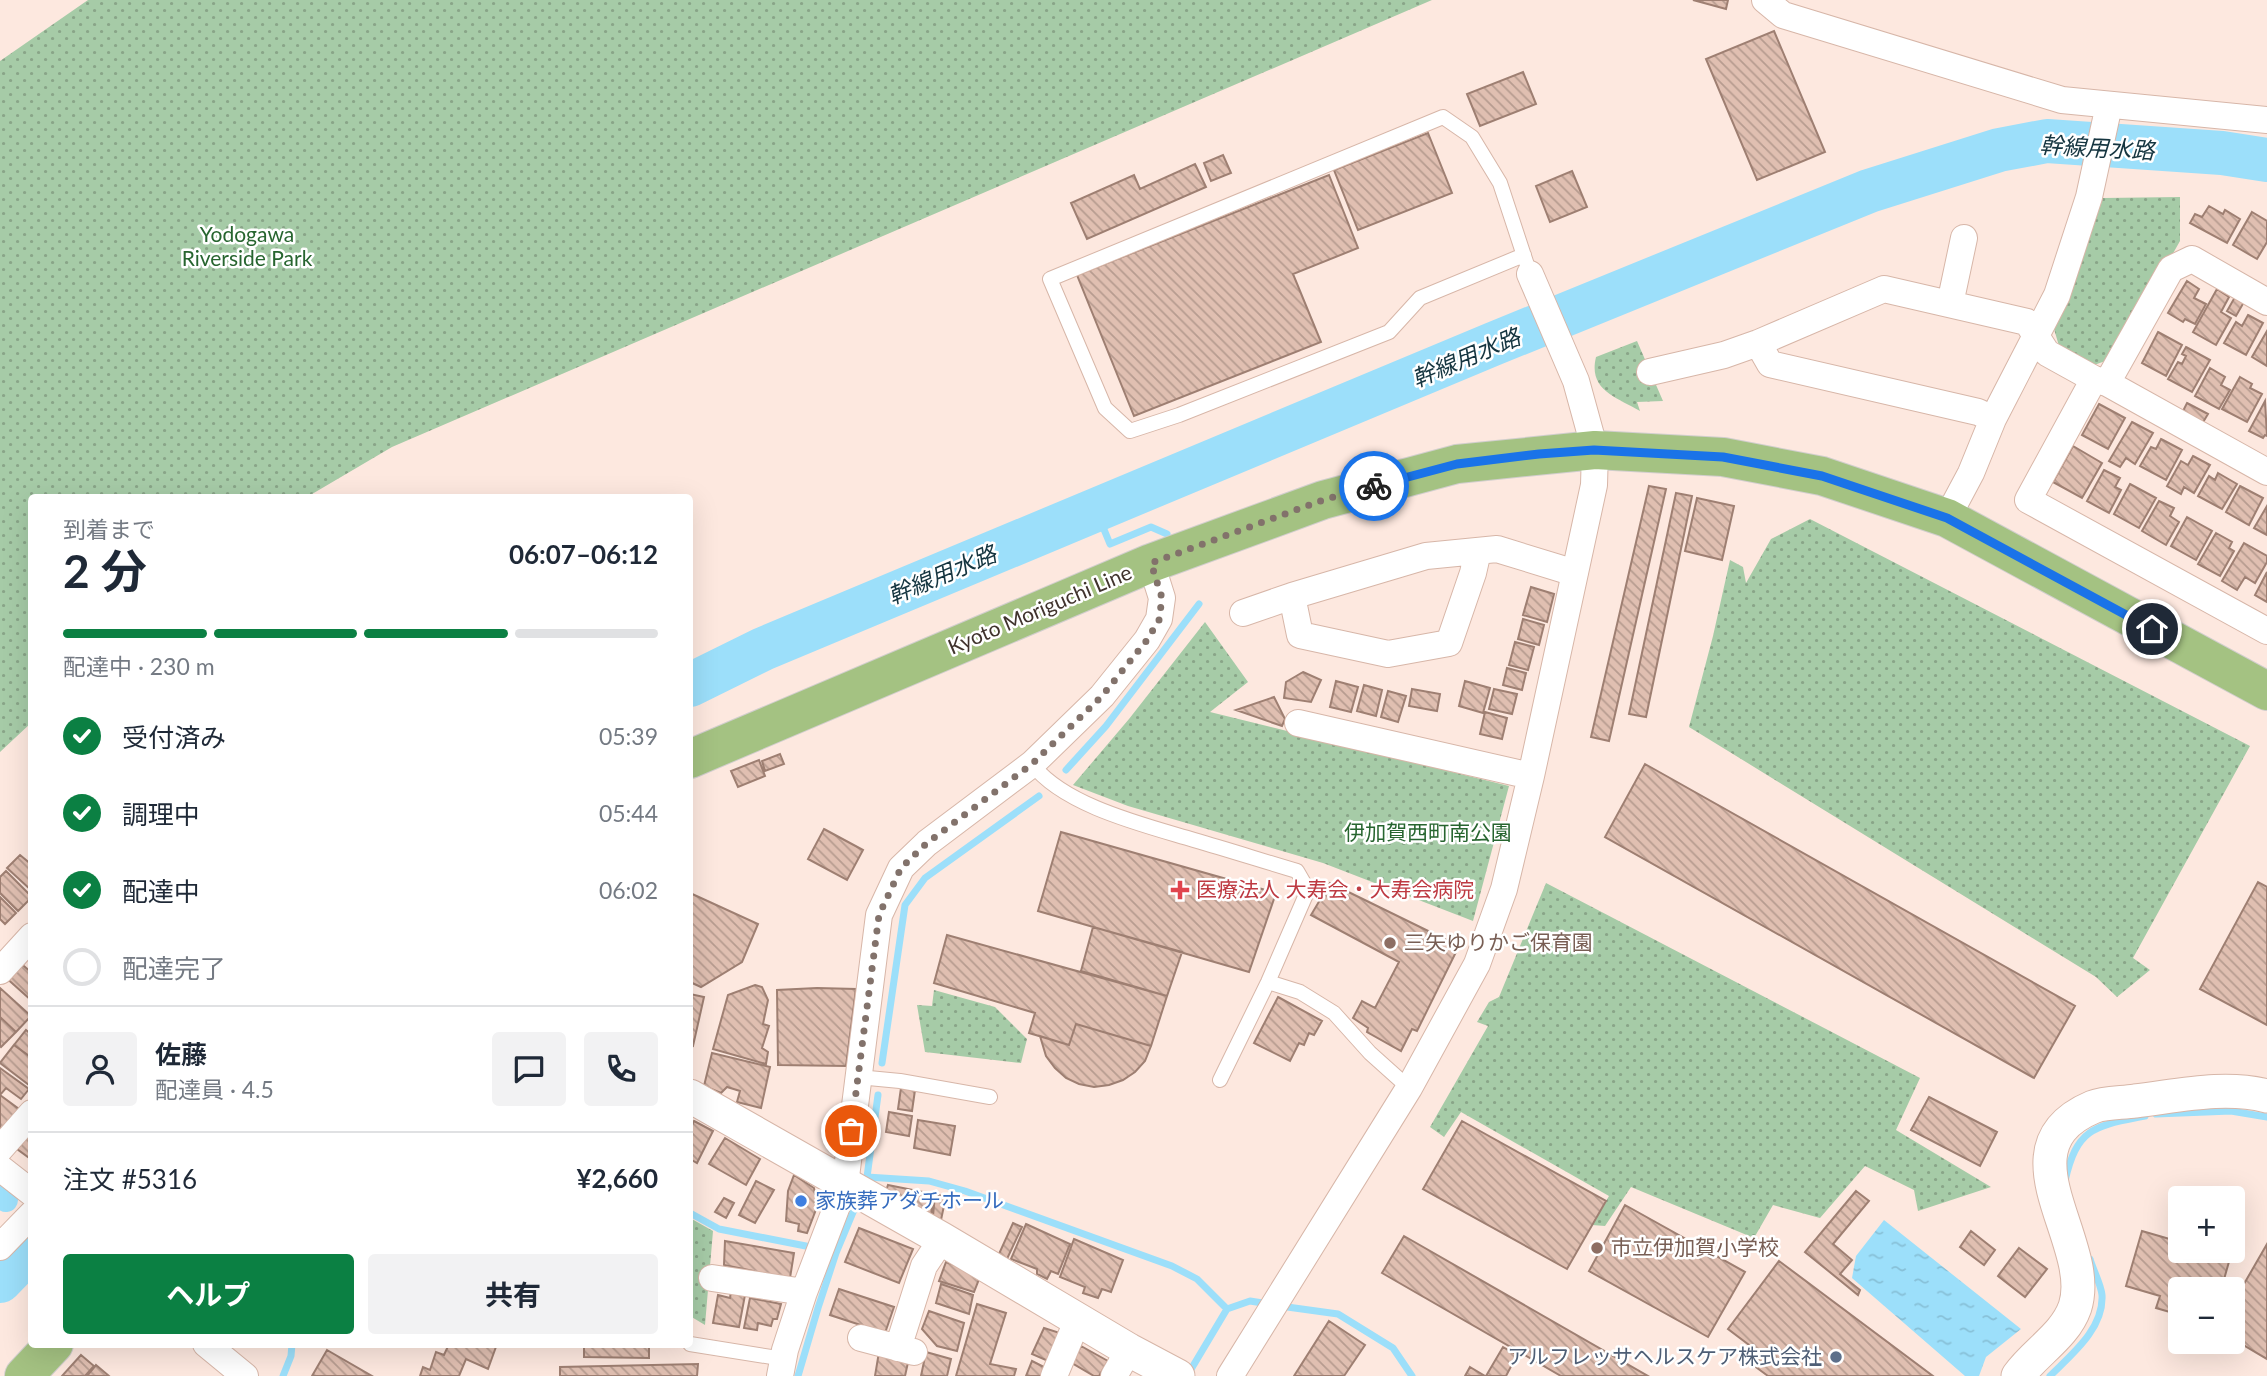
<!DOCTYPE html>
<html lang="ja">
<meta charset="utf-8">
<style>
:root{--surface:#fff;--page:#f2f2f3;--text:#1f2937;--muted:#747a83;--line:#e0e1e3;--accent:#0b8043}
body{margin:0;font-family:Lato,"Noto Sans JP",sans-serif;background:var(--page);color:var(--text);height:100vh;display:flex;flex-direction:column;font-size:26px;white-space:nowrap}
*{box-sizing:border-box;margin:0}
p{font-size:23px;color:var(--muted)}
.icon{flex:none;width:38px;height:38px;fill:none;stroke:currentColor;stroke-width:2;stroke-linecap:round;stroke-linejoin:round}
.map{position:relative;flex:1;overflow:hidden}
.details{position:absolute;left:28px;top:494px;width:665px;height:854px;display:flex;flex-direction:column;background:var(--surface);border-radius:7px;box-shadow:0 7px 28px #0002}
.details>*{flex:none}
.buttons{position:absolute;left:2168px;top:1186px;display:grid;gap:14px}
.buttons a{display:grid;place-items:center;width:77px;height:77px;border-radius:7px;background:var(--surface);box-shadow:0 7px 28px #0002;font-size:35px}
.pin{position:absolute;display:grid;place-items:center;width:60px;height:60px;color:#fff;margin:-30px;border:4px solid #fff;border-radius:50%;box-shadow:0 2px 7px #0007}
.courier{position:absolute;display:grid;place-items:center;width:70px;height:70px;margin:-35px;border:5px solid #1a73e8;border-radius:50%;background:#fff;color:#222;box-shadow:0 2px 9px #0007}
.summary em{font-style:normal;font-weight:700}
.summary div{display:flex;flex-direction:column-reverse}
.summary{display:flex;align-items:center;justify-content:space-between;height:119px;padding:0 35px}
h1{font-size:46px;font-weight:700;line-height:52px}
.bar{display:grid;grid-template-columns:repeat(4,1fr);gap:10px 7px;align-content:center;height:84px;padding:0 35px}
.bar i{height:9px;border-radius:5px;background:var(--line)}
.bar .current{background:var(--accent)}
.bar p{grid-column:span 4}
.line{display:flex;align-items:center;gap:18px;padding:0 35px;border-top:2px solid var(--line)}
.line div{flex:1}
.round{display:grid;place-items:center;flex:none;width:74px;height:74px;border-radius:7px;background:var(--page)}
ol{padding:0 35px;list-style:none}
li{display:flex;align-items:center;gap:21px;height:77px}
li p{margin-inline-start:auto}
li .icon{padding:7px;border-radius:50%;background:var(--accent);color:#fff;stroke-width:4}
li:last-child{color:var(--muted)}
li i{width:38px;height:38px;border:4px solid var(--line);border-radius:50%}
.button{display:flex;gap:14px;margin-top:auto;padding:14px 35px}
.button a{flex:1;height:80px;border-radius:7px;background:var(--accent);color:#fff;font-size:28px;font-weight:700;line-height:80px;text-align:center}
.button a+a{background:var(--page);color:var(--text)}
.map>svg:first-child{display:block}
.grass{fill:url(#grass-dots)}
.water{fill:url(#water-ripples)}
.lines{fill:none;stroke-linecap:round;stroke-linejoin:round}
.stream{stroke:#9cdffa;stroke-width:7}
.canal{stroke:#9cdffa;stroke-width:24}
.river{stroke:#9cdffa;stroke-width:44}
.building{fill:url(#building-back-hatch);stroke:#9e7f72;stroke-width:2}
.service-casing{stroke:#d7b6a8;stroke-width:16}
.minor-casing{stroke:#d7b6a8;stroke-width:28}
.tertiary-casing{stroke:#d7b6a8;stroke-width:35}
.primary-casing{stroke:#d1cecd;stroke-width:40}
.service{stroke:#fff;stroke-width:14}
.minor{stroke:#fff;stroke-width:26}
.tertiary{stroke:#fff;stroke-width:33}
.primary{stroke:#a4c282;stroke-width:38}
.done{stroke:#82726b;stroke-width:7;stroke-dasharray:0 12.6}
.route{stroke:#1a73e8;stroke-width:9}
.health-dot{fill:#e0444e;stroke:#fff;stroke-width:2.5}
.education-dot{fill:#8d6e63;stroke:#fff;stroke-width:2.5}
.shop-dot{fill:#3f7fe0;stroke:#fff;stroke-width:2.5}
.service-dot{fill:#5c6f8a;stroke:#fff;stroke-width:2.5}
.labels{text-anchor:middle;stroke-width:5;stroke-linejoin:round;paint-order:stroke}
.park-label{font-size:21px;fill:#27652f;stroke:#fff}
.street-label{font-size:21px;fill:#40332d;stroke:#fff}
.health-label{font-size:21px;fill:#be3a42;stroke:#fff;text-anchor:start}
.education-label{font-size:21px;fill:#785e54;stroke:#fff;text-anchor:start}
.shop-label{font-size:21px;fill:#366cbe;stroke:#fff;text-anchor:start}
.service-label{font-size:21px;fill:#4e5e75;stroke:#fff;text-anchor:end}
.water-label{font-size:23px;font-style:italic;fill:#153540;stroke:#fff}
</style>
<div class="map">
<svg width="2267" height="1376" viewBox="0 0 2267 1376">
<defs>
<pattern id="grass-dots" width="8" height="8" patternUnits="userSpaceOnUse" patternTransform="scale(1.75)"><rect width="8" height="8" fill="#a6cba7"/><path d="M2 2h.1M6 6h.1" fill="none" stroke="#89a588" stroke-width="1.8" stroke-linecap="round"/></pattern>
<pattern id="water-ripples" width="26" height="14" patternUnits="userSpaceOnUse" patternTransform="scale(1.75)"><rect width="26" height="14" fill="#9cdffa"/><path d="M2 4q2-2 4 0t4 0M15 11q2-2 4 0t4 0" fill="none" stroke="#87c0d7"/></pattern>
<pattern id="building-back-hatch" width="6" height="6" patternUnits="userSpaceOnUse" patternTransform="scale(1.75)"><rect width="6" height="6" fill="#e0bfb1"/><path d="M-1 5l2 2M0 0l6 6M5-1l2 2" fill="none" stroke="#b79c90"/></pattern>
</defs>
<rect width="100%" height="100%" fill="#fde8df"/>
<!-- grass -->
<path class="grass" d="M88,0h1344l-1040,447 -85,50h-275l-1,226 -31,29v-691z
M2180,197v44l-66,117 -20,7 -35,-19 -5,-17 14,-30 35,-101z
M1637,341l26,60 -26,1 3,9c-24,-14 -52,-21 -44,-54z
M1810,519l440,227 -117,212 17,12 -33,27 -21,-20 -407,-250 24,-91 17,-76 13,7 3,16 25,-44z
M1205,622l43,60 -38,30 299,74 -36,135 -150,-58 -195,-57 -55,-21 56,-66z
M1546,883l374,195 -24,52 95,57 -73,24 -4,-21 -49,-24 -45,52 -47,-13 -19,33 -123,-51 -26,39 -13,-1 17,-29 -148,-84 -17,25 -14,-10 58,-101 -11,-4 12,-20 10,-5z
M934,990l61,17 32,32 -6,24 -96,-11 -8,-47 15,1z
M690,1218l23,13 -8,94 -15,-9z"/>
<!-- water -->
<path class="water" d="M1884,1220l137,109 -35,28 -7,19h-14l-113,-98 4,-22z"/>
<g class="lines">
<!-- stream -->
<path class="stream" d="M1096,510l14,34 41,-17 16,7
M1066,770l40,-44 93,-122
M882,1063l23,-158 20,-27 114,-82
M878,1095l-11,82 62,4 36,10 207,75 25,13 30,30
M2156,1114l75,-3 36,6
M2065,1181c12,-54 30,-55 80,-65
M690,1213l29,16 97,19
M1280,1306l58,8 55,34 19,28
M283,1376l8,-20 1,-12
M798,1376l20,-68 18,-55 18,-43
M1187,1376l40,-67 23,-8 19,3
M2050,1376c21,-21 54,-47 52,-81 -1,-11 -9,-25 -12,-36"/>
<!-- canal -->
<path class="canal" d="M0,1195l6,5"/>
<!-- river -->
<path class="river" d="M690,685l73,-36 730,-305 376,-153 130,-41 48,-9 175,12 45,7
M0,1281l32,-33"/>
</g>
<!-- building -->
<path class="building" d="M1693,0h35l-2,9z
M1774,31l51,121 -68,28 -51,-121z
M1523,72l13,32 -56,22 -13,-32z
M1428,133l24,60 -94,37 -24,-60z
M1223,155l8,18 -20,8 -7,-18z
M1195,164l11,23 -119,52 -16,-36 63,-28 6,14z
M1572,171l15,36 -37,15 -14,-36z
M1329,175l29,73 -65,26 28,68 -187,74 -57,-141z
M2209,206l14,8 2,-4 15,9 -13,24 -37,-20 5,-9 7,3z
M2252,212l15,9v21l-10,17 -24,-14z
M2187,281l12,8 -5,9 12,6 -11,20 -10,-5 -2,3 -15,-9z
M2217,289l12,8 -8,15 10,6 -15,27 -23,-13z
M2235,297l9,5 -8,14 -9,-5z
M2248,315l15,8 -17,32 -22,-12 12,-21 6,4z
M2267,331v35l-15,-9z
M2158,332l24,13 -16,31 -24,-13z
M2186,347l24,13 -18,32 -24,-13 10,-17 4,2 4,-8 -4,-2z
M2210,368l15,9 -4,8 9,5 -11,19 -24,-13z
M2240,377l12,7 -2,4 12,6 -15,28 -25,-13z
M2265,401l2,35 -2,-1 -2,3 -14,-7z
M2187,403l21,11 -6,10 -20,-11z
M2099,404l26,14 -17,31 -26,-14z
M2132,422l21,11 -18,31 -9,-6 -6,9 -11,-6z
M2161,439l21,11 -16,30 -26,-14 11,-19 5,2z
M2073,446l29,17 -20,35 -29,-16z
M2193,456l17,9 -16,28 -10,-6 -3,7 -14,-8 14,-25 7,4z
M2104,470l16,8 -5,9 6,3 -12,23 -22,-12z
M2218,473l19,11 -15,25 -24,-13 11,-20 6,4z
M2130,484l26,14 -17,30 -25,-14z
M1649,486l17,3 -57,252 -18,-4z
M2240,486l23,12 -14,27 -23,-13z
M1676,493l16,3 -46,221 -17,-3z
M1697,498l37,8 -12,54 -37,-9z
M2159,501l15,7 -4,8 9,6 -13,23 -24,-14z
M2267,506v29l-13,-7z
M2187,517l25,14 -16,29 -25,-14z
M2216,533l16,9 -3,6 5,3 -14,25 -22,-12z
M2244,543l23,13v6l-12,21 -10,-6 -8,13 -15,-9z
M2267,572v30l-12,-7z
M1531,587l23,7 -7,28 -24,-7z
M1523,619l21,6 -5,20 -21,-6z
M1515,642l19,5 -6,23 -19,-5z
M1507,668l19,5 -4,17 -19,-5z
M1303,672l18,8 -10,22 -27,-4 2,-16z
M1336,681l22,6 -7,25 -21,-5z
M1465,681l25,7 -7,25 -24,-7z
M1364,685l18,5 -6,26 -19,-5z
M1412,689l28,5 -3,17 -28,-5z
M1494,689l23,5 -5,20 -23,-5z
M1388,691l18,5 -8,26 -17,-5z
M1274,697l11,22 -3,7 -46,-16z
M1485,712l22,6 -5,21 -22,-5z
M780,754l4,10 -19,7 -3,-10z
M759,760l6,16 -27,11 -7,-16z
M1645,764l430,242 -41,72 -429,-241z
M824,829l39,21 -16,30 -39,-21z
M1061,832l215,61 -27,79 -211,-61z
M20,855l12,10v26l-25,-23z
M6,871l26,26 -14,14 -18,-18v-16z
M2258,882l9,5v138l-67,-36z
M1330,883l129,63 -42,85 -5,-2 -11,22 -34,-19 1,-4 -15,-10 9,-17 13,7 24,-46 -88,-47z
M690,893l68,31 -16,38 -41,25 -11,-5z
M0,897l16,16 -11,11 -5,-5z
M1093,927l89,25 -15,44 -86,-25z
M947,935l220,61 -16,50 -75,-22 -7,21 -40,-12 6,-20 -101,-30z
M18,961l14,12v28l-28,-25z
M755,985l7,2 6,13 -5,24 6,2 -7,22 6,4 -2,12 -53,-15 15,-54z
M0,988l31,28 -15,16 -16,-15z
M817,988l39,1 -10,77 -68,-1 -1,-75z
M690,994l14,3 -11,49 -3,-1z
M1278,997l44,24 -8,14 -5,-2 -5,12 -5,-2 -9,18 -36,-18z
M0,1017l16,15 -15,15 -1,-1z
M1076,1024l75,22 -6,15 -10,11 -12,8 -14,5 -15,2 -15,-3 -13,-6 -11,-10 -9,-12 -6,-20 29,9z
M26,1030l6,5v23l-18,-13z
M14,1045l18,13v25l-3,2 -29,-22z
M712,1053l58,14 -9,41 -24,-6 3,-11 -13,-4 -6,6 -17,-7z
M0,1068l29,21 -8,10 -15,-11 -6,7z
M901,1088l14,2 -3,21 -14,-2z
M0,1095l23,17 -23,24z
M1929,1097l68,35 -17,34 -69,-36z
M889,1112l23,4 -3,20 -23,-4z
M918,1120l37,6 -5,29 -36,-7z
M694,1121l19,10 -16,32 -7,-4v-30z
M1462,1121l144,80 -39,68 -144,-80z
M32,1131v29l-15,-11z
M725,1138l35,21 -14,26 -37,-21z
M794,1175l20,13 1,6 5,5 -13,34 -9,-2 1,-7 -13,-3 2,-30z
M756,1181l18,9 -19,33 -16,-8z
M888,1185l45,9 -2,22 -45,-25z
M1856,1191l13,10 -36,43 19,16 -12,14 20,16 -2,5 -53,-43z
M935,1195l11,1 -5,24 -8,-4z
M724,1198l10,5 -8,15 -11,-6z
M1625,1205l120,67 -37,65 -119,-66z
M2233,1214l9,3 -9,32z
M1013,1223l9,4 -16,34 -8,-5z
M1026,1224l44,20 -12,30 -7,-3 -4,8 -10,-5v-5l-26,-10z
M859,1228l54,21 -14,34 -54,-21z
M1971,1231l24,19 -11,15 -24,-18z
M2142,1231l38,11v9h52l-11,39h-41v25l-24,-7 4,-12 -34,-10z
M1404,1236l244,140h-87l-179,-103z
M1074,1239l49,21 -12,32 -9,-3 -4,9 -15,-5 2,-6 -25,-10z
M725,1241l69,12 -4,25 -36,-2v-5l-30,-6z
M2267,1244v115l-34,-20v-36z
M2019,1248l28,21 -22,28 -27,-21z
M1779,1261l154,115h-165l-23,-17 8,-11 -25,-19z
M946,1262l35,12 -7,18 -35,-11z
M941,1284l32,11 -4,19 -33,-11z
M839,1289l55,18 -9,26 -55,-18z
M731,1291l14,4 -6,32 -26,-4 5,-28 12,3z
M750,1298l31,6 -4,15h-4l-2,7 -13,-3 -1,7 -13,-2z
M977,1304l29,9 -16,51 26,5 -2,7h-58z
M929,1311l35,12 -7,28 -20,-5 -15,-17z
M1329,1321l36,24 -21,31h-50z
M1044,1328l16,5 -12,28 -16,-7z
M449,1344h48l-9,25 -22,-10 -7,17h-39l3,-9 7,3 6,-18 8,3z
M584,1344h65v14l-65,-1z
M1081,1346l27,15 -9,15h-5l-22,-13z
M1503,1347l14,8 -11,21h-20z
M327,1350l45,26h-60z
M879,1352l30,6 -4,18h-30z
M926,1352l25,7 -4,17h-26z
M81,1355l13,11 -9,10h-23z
M1032,1361l14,7 -3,8h-17z
M698,1364l-1,12h-137v-9z
M96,1365l13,11h-22z
M1470,1367l15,9h-20z"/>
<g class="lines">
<defs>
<path id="service" d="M1524,255l-104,43 -31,34 -210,83 -49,16 -25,-23 -55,-129 393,-162 29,20 28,46 30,91
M1032,764c32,42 112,61 162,76 35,10 69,21 103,31l11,19 -40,92 -48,98
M1268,982l32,10 34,21 36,40 39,35
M858,1077l42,4 90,16
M690,1344l94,15"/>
<path id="minor" d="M1765,0l18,15 279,85 205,20
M1950,304l14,-66
M1758,343l12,21 208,48 15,7
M1650,372l74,-17 34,-12 126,-54 143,33 20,31 47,26 13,4 160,89
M2094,379l-66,121 239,131
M2107,383l64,-114 21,-10 75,43
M1947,518l24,-45 22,-54 64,-124 32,-98 20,-92
M1292,596l8,39 88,19 61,-11 24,-70 5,-22
M1243,613l49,-17 134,-40 71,-7 78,24
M1298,723l233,53
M0,971l32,-35
M0,1149l32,-36
M0,1168l32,25
M0,1247l32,-33
M712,1278l92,14
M861,1338l53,14
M206,1344l39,32
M898,1348l26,-82 18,-27
M780,1376l5,-26 19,-58 41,-107 34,-270 22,-47 26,-25 105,-79 70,-68 45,-56 12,-21 3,-21 -11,-35
M1054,1376l24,-57
M1114,1376l15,-26
M1230,1376l179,-288 68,-124 27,-75 27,-113 63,-291 1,-35 -19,-69 -46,-107"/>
<path id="tertiary" d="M690,1096l252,143 187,111 49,26
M2018,1376c17,-24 47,-40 57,-69 21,-65 -79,-159 18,-200 12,-5 29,-4 42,-6 43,-5 89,-16 132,-5"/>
<path id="primary" d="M690,759l461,-196 172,-63 134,-36 138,-14 128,7 99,19 125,42 320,173
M24,1376l30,-32"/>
</defs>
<!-- service casing -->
<use href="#service" class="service-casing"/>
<!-- minor casing -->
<use href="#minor" class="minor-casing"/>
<!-- tertiary casing -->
<use href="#tertiary" class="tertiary-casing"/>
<!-- primary casing -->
<use href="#primary" class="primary-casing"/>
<!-- service -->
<use href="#service" class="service"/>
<!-- minor -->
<use href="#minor" class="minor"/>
<!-- tertiary -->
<use href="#tertiary" class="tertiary"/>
<!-- primary -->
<use href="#primary" class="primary"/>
</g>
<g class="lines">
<!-- done -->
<path class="done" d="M851,1131l28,-216 22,-47 26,-25 105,-79 70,-68 45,-56 12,-20 3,-22 -11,-35 172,-63 51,-14"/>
<!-- route -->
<path class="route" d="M1374,486l83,-22 82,-10 55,-4 129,7 99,19 125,42 205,111"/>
</g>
<!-- markers -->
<path class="health-dot" d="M1176.5 879.5h7v7h7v7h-7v7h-7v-7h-7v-7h7z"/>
<g class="education-dot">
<circle cx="1390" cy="943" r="7"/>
<circle cx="1597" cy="1248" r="7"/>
</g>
<circle class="shop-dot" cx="801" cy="1201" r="7"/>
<circle class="service-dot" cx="1836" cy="1357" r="7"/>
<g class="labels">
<!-- park labels -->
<g class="park-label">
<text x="247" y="242">Yodogawa<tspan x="247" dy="24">Riverside Park</tspan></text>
<text x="1428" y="840">伊加賀西町南公園</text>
</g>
<!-- street labels -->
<g class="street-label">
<text transform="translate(1040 610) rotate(-23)" y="7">Kyoto Moriguchi Line</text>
</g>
<!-- health labels -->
<g class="health-label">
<text x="1196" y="897">医療法人 大寿会・大寿会病院</text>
</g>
<!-- education labels -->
<g class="education-label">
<text x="1404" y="950">三矢ゆりかご保育園</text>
<text x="1611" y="1255">市立伊加賀小学校</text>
</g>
<!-- shop labels -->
<g class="shop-label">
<text x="815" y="1208">家族葬アダチホール</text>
</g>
<!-- service labels -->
<g class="service-label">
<text x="1822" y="1364">アルフレッサヘルスケア株式会社</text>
</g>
<!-- water labels -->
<g class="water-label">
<text transform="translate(2097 148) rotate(3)" y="8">幹線用水路</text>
<text transform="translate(1466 358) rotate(-23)" y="8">幹線用水路</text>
<text transform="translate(942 575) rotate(-23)" y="8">幹線用水路</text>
</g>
</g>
</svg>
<div class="buttons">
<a>+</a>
<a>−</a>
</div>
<div class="pin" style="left:851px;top:1131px;background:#ea580c"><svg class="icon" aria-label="bag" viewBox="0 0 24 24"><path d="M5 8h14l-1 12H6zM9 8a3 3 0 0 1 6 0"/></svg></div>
<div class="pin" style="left:2152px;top:629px;background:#1f2937"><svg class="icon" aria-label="home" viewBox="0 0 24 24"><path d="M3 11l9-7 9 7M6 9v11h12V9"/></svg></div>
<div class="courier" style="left:1374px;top:486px"><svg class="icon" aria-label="bike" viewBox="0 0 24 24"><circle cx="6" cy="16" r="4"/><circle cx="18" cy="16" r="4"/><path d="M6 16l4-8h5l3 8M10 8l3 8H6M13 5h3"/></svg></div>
<section class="details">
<div class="summary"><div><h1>2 分</h1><p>到着まで</p></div><em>06:07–06:12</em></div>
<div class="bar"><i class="current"></i><i class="current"></i><i class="current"></i><i></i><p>配達中 · 230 m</p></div>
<ol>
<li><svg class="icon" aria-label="check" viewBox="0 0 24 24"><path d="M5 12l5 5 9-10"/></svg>受付済み<p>05:39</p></li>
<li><svg class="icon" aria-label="check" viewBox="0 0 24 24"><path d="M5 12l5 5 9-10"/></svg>調理中<p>05:44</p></li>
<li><svg class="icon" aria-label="check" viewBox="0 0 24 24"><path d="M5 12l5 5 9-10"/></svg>配達中<p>06:02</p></li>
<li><i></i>配達完了</li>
</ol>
<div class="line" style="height:126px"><a class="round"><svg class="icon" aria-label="person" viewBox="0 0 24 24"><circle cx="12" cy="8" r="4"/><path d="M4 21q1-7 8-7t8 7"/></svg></a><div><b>佐藤</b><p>配達員 · 4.5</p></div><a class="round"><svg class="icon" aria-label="chat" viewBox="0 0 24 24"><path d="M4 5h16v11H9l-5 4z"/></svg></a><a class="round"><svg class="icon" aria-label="phone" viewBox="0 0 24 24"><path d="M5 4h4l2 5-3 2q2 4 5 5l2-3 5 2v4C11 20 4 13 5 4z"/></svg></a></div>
<div class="line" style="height:91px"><div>注文 #5316</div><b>¥2,660</b></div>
<div class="button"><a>ヘルプ</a><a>共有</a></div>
</section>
</div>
